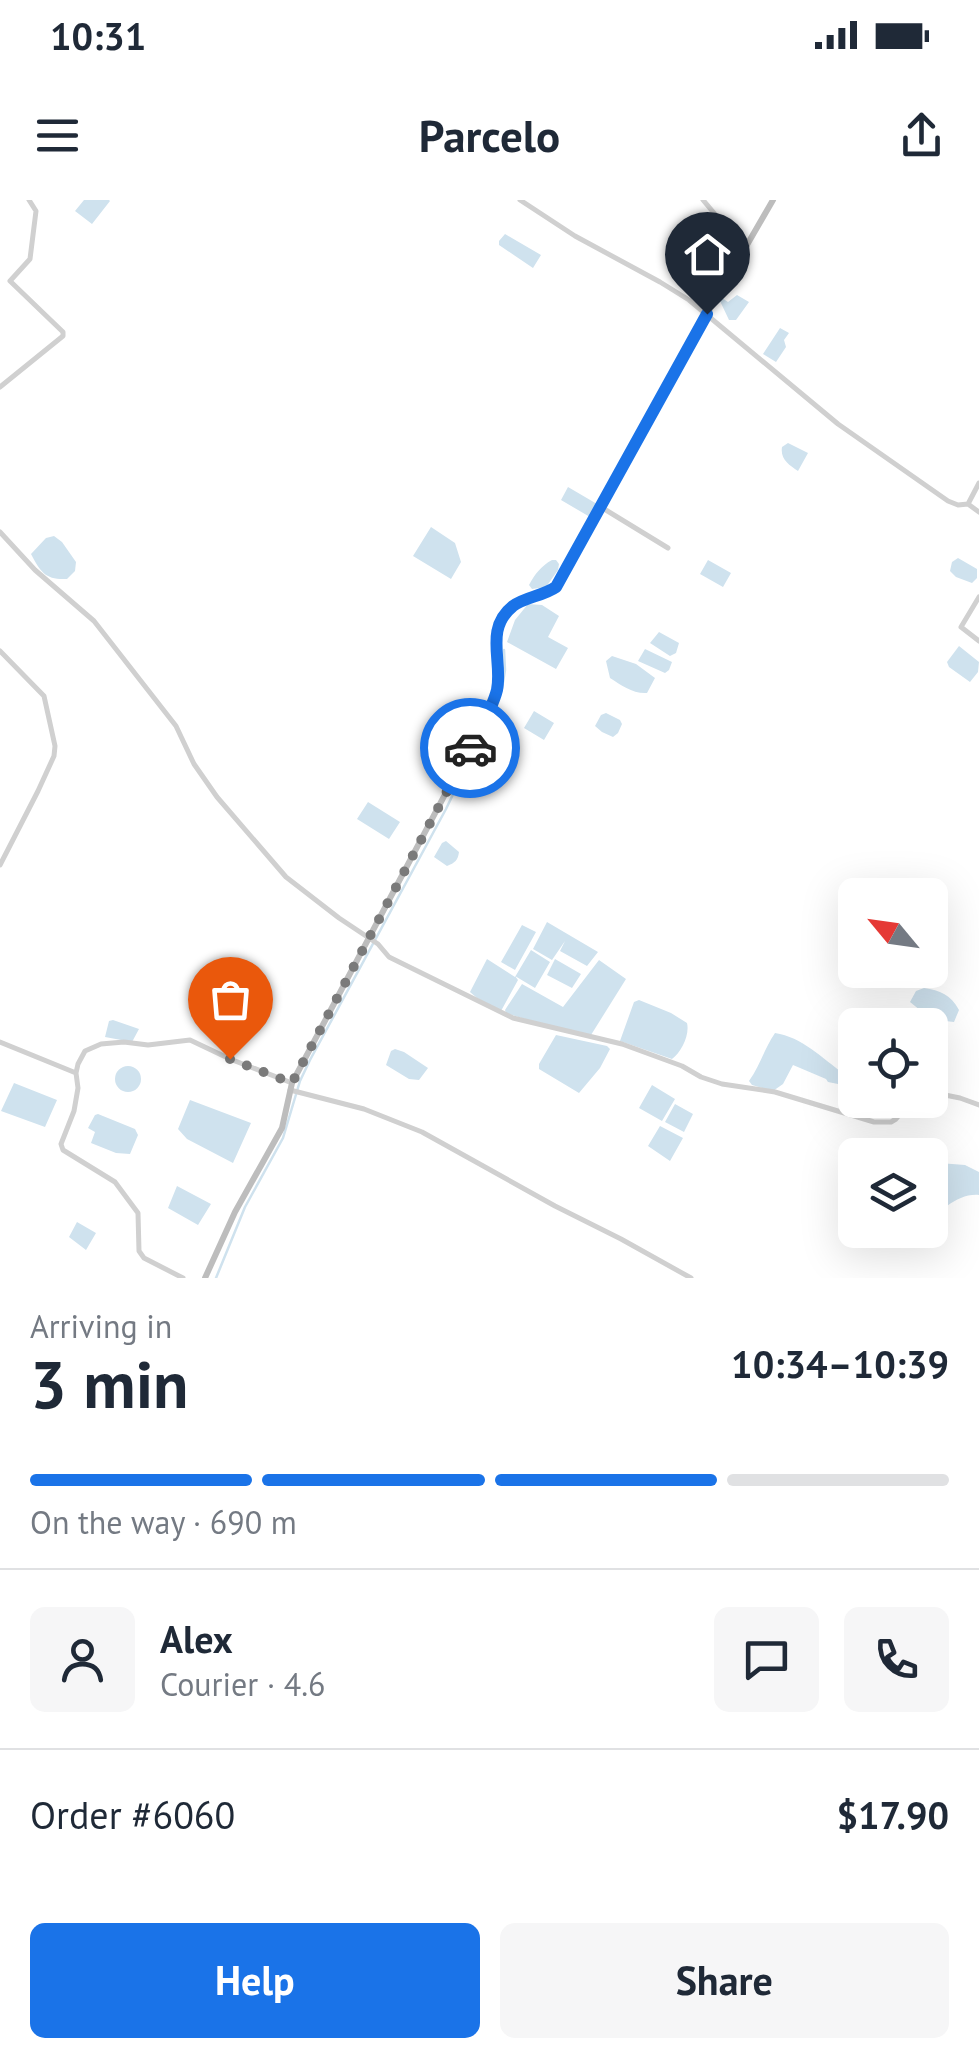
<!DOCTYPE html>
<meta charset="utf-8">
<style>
:root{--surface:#fff;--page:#f6f6f7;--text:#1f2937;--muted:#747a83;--line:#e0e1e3;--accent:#1a73e8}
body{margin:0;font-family:"PT Sans",sans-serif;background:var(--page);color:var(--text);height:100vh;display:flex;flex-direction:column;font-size:38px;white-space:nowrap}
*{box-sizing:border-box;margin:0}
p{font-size:32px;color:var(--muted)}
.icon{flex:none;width:55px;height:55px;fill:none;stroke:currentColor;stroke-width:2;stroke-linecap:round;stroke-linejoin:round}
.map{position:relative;height:1078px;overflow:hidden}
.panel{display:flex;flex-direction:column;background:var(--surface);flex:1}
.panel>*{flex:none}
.needle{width:65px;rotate:299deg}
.fabs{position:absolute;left:838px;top:678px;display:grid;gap:20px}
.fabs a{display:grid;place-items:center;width:110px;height:110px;border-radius:15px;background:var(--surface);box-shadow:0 10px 40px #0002;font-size:50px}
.pin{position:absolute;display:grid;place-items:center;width:85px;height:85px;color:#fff;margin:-102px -42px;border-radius:50% 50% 50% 0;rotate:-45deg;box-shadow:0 0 10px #0007}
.pin .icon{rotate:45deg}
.courier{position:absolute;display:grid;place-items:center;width:100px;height:100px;margin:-50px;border:8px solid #1a73e8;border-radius:50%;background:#fff;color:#222;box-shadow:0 2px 12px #0007}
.headline em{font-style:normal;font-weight:800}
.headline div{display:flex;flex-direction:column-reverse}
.headline{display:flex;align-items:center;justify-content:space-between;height:170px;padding:0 30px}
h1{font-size:65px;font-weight:800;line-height:75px}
.bar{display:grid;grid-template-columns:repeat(4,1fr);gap:15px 10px;align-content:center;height:120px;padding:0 30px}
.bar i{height:12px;border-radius:8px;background:var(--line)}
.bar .current{background:var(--accent)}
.bar p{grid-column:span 4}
.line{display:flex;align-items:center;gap:25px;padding:0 30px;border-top:2px solid var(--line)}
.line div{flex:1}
.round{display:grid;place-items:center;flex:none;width:105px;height:105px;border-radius:15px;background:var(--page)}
.action{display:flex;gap:20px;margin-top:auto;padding:20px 30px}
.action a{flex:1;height:115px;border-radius:15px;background:var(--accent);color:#fff;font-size:40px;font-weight:800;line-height:115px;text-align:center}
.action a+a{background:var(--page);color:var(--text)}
.status{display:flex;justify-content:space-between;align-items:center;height:70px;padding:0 50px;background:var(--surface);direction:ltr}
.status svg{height:28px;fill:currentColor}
header{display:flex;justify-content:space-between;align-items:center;height:130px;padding:0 30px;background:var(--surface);font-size:45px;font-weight:800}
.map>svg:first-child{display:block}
.water{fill:#cfe2ee}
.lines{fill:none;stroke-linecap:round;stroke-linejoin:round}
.stream{stroke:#cfe2ee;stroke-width:2.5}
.minor{stroke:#d0d0d0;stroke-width:5}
.secondary{stroke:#bdbdbd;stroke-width:6}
.done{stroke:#7a7a7a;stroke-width:10;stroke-dasharray:0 18}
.route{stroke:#1a73e8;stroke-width:12}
</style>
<div class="status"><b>10:31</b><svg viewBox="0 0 49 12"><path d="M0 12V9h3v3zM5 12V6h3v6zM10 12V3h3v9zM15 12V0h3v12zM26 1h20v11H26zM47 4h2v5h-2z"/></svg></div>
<header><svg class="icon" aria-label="menu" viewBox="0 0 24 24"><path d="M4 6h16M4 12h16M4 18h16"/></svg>Parcelo<svg class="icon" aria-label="share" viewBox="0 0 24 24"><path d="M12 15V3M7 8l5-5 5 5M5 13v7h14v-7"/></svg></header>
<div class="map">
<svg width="979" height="1078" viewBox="0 0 979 1078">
<rect width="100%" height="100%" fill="#fff"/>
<!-- water -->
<path class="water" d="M84,0h25l1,1 -18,23 -17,-13z
M505,34l36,21 -8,13 -34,-23v-4z
M737,95l12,7 -13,18h-7l-9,-19 2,-3 6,4z
M780,128l9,5 -5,7 2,7 -10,15 -13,-8z
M788,243l20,10 -10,18c-9,-6 -18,-12 -16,-24z
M568,287l29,17 -7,13 -29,-17z
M431,327l24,16 6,19 -10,17 -38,-23z
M54,336l8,6 14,20 -1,9 -8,8c-21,1 -26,-6 -36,-25l15,-16z
M958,358l19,11v9l-5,5 -16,-6 -6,-6 2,-9z
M552,360h4l3,4 -1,6 -12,17 -14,2 -3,-4c6,-11 12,-19 23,-25z
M708,360l23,13 -8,14 -23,-13z
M528,404l14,1 17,11 -11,21 20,11 -12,21 -49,-27 8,-22z
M659,432l20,11 -3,10 -6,3 -20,-13z
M959,446l20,16 -1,10 -8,10 -21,-15 -2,-5z
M645,449l27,13 -3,8 -4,3 -27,-12z
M612,456l24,8 19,14 -8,15c-14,1 -26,-8 -37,-15l-4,-17z
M534,511l20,12 -10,17 -20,-12z
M606,513l14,7 2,4 -4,9 -5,4 -11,-5 -7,-6 6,-11z
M368,602l32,20 -11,17 -32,-20z
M446,641l13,11c-1,8 -4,11 -12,14l-13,-9 8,-14z
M547,722l51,30 -11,14 -27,-15 5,-10 -13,19 -19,-11z
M522,725l14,7 -21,38 -14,-8z
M531,750l19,12 -15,26 -20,-12 3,4 -17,31 -24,-13 -7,-6 17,-33 28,18z
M555,759l26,15 -9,14 -25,-13z
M599,760l27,19 -35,56 -35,-6 -50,-16 -1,-3 17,-26 41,23z
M924,788c16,2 27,7 35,22l-5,12c-18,-1 -30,-8 -44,-20l6,-11z
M639,800l32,13 16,10c3,12 -6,30 -15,36l-52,-18 14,-39z
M113,820l26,9 -7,13 -27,-5 4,-16z
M775,833c27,4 47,25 69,41v7l-6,3 -10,-2 -2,-3 -33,-14 -10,19 -10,7 -21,-6 -3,-4c11,-15 15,-32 26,-48z
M556,835l51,11 3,3 -10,19 -21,25 -40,-24v-5z
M395,849l9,3 24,16 -9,12 -10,-1 -23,-14 5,-14z
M115 879a13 13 0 1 1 26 0a13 13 0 1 1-26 0Z
M14,883l43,17 -12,27 -44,-16z
M652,885l23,14 -13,22 -23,-13z
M190,900l61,23 -18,40 -46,-24 -9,-10z
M675,904l18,10 -9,18 -19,-10z
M98,914l37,15 3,6 -8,19 -14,-1 -25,-10 4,-11 -7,-4 7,-13z
M660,926l23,12 -13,23 -22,-15z
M939,963l26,2 14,7v23c-12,-1 -22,4 -32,11l-17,-12v-11z
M177,986l34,18 -13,21 -30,-17z
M77,1022l19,11 -10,17 -17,-13z"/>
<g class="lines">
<!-- stream -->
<path class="stream" d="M216,1078l29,-71 38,-69 17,-57 10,-21 136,-251 45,-94 11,-27 3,-18 -1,-20"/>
<!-- minor -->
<path class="minor" d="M520,0l55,36 85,46 29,18 149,124 110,77 10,4 10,-1 11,8
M703,0l26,31 17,14
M0,187l63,-51v-4l-53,-51 20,-22 6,-48 -7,-11
M968,304l11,-21
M601,307l67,41
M0,332l35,38 59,51 82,105 18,38 23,33 69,80 53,41 39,26 11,13 124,61 109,26 60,22 19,11 21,7 53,8 99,30h17l5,-3 15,-19
M979,397l-18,30 18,14
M0,451l44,45 11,50 -1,10 -16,35 -38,74
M0,842l76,31
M290,890l74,19 58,23 133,74 66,33 70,39
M930,892l30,6 19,7
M183,1078l-39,-20 -5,-7 -1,-38 -23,-31 -52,-32 -2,-6 13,-33 4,-23 -2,-15 2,-9 7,-13 16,-7 23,-2 24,3 42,-5 40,19 62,24"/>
<!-- secondary -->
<path class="secondary" d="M205,1078l30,-66 47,-84 10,-45 193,-364c5,-12 13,-24 13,-38 0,-26 -11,-55 15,-75 12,-9 30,-10 44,-19l88,-158 62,-115 66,-114"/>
</g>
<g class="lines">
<!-- done -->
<path class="done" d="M230,859l62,24 178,-335"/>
<!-- route -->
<path class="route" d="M470,548c9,-18 22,-38 27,-58 6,-29 -13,-61 16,-84 12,-9 30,-10 43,-19l151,-273"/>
</g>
</svg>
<div class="fabs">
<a><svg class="needle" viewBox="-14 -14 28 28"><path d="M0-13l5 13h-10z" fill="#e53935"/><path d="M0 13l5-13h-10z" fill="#747a83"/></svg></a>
<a><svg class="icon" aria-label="locate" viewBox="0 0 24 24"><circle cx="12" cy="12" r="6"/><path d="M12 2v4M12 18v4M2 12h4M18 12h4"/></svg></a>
<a><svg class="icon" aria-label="layers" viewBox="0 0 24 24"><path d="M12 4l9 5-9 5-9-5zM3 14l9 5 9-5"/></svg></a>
</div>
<div class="pin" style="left:230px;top:859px;background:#ea580c"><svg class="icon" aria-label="bag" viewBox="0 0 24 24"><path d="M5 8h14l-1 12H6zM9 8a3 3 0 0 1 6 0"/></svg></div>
<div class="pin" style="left:707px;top:114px;background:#1f2937"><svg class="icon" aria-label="home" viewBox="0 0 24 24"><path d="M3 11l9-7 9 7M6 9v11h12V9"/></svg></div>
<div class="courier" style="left:470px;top:548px"><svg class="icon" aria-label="car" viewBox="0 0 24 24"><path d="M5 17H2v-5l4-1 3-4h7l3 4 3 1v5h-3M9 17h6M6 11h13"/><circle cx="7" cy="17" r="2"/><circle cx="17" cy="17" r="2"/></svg></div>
</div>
<section class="panel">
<div class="headline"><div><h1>3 min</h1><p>Arriving in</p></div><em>10:34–10:39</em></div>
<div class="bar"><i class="current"></i><i class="current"></i><i class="current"></i><i></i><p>On the way · 690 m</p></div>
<div class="line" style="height:180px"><a class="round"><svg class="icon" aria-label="person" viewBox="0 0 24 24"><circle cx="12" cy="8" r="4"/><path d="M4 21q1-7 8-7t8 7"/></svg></a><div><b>Alex</b><p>Courier · 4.6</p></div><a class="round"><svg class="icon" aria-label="chat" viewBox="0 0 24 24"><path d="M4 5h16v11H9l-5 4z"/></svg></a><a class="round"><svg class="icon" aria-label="phone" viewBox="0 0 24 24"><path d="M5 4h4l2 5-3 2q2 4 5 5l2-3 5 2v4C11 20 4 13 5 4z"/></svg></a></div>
<div class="line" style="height:130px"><div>Order #6060</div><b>$17.90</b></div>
<div class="action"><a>Help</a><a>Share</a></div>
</section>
